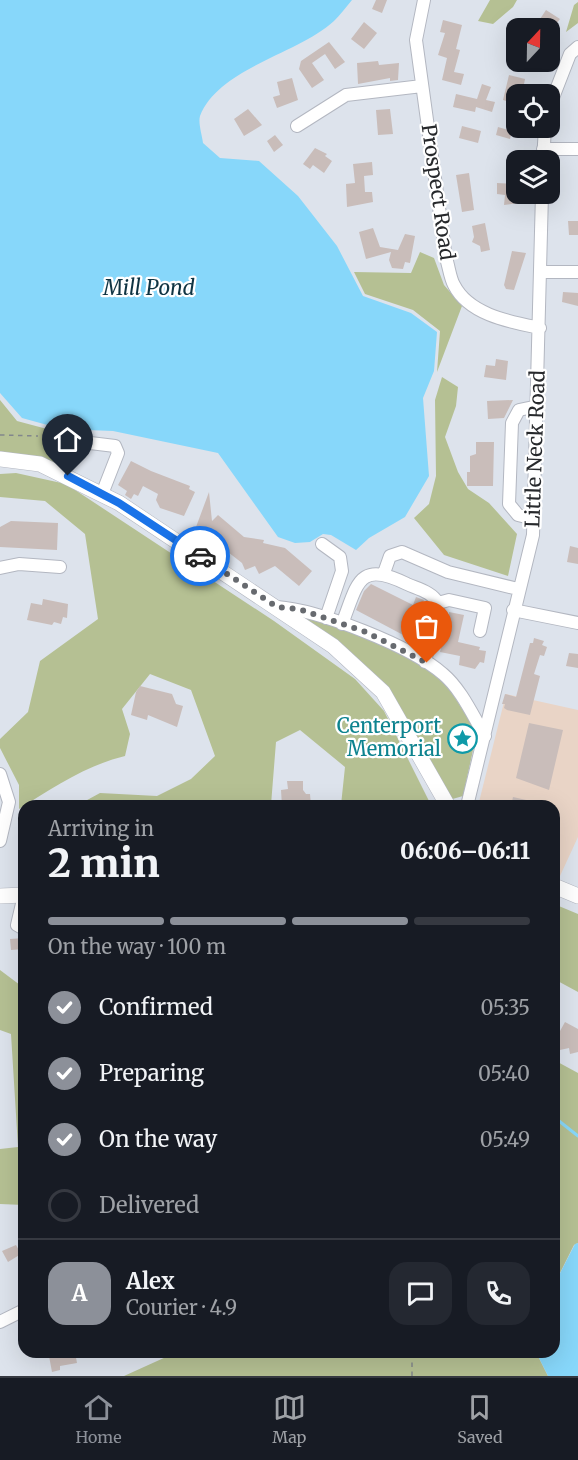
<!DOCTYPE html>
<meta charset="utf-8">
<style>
:root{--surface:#171b24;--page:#242831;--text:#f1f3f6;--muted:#9ea1a6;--line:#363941;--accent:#8c9099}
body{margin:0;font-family:Merriweather,serif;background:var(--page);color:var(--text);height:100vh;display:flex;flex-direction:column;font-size:22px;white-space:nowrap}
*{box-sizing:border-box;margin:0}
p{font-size:20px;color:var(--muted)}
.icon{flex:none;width:33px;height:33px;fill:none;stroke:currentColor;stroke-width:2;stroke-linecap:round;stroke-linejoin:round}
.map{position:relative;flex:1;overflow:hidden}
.details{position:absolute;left:18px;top:800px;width:542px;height:558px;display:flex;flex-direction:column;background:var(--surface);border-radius:18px;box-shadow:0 6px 24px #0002}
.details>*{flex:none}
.needle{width:39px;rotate:22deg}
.fabs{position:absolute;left:506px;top:18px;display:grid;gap:12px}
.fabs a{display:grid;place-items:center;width:54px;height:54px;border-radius:12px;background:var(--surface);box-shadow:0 6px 24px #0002;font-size:30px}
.pin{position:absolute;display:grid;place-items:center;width:51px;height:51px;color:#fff;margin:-62px -26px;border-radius:50% 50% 50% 0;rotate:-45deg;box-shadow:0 0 6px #0007}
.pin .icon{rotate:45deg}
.courier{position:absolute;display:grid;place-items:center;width:60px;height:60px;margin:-30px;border:4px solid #1a73e8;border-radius:50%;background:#fff;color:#222;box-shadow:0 2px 8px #0007}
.summary em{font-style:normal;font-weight:800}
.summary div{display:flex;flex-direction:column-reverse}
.summary{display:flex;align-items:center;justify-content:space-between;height:102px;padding:0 30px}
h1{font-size:39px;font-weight:800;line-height:45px}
.bar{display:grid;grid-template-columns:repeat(4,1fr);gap:9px 6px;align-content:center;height:72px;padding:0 30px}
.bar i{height:8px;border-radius:4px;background:var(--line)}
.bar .active{background:var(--accent)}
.bar p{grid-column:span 4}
.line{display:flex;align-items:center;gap:15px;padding:0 30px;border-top:2px solid var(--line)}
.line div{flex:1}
.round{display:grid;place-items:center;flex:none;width:63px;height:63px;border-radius:18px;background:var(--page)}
ol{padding:0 30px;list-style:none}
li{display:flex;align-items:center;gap:18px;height:66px}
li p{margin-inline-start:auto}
li .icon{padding:6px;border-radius:50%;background:var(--accent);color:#fff;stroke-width:4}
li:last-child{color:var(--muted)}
li i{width:33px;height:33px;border:3px solid var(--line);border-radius:50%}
.dock{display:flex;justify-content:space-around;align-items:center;height:84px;border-top:2px solid var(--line);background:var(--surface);font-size:16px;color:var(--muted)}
.dock a{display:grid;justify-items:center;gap:3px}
.dock .active{color:var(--accent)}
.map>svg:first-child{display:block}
.commercial{fill:#e9d4c6}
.green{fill:#b5c093}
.water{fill:#87d7fa}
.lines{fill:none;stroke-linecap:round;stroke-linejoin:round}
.stream{stroke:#87d7fa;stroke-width:3}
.building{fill:#c9bdba}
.minor-casing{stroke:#b3b7c1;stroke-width:14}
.major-casing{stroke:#b3b7c1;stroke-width:16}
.path{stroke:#82868c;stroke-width:1.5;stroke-dasharray:4.5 4.5;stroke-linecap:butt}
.minor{stroke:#fff;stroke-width:12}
.major{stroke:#fff;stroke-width:15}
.done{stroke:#676a6f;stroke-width:6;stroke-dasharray:0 10.8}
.route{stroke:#1a73e8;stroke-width:8}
.labels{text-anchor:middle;stroke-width:4.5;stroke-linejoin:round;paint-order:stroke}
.street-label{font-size:20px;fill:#27292c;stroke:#fff}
.culture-label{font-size:20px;fill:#0d838f;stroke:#fff;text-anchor:end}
.water-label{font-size:21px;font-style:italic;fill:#0f3443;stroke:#fff}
</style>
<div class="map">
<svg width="578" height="1376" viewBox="0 0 578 1376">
<rect width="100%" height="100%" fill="#dde3ec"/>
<!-- commercial -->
<path class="commercial" d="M506,694l72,16v127l-18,39 -6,-3v-67h-76z"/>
<!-- green -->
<path class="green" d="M490,0h27l-4,7 -20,17 -15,-3z
M578,2v21l-12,9 8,-27z
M420,252l14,6 10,27 18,21 -25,66 3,-41 -27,-21 -48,-16 -11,-22 57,1z
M442,377l16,10 -2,19 -11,31 13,35 10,17 21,14 28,31 -9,42 -64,-21 -30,-37 15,-14 7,-28 -1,-76z
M0,400l17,21 60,16 -29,-1 -1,10 20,12 2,10 -69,-15z
M16,473l50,11 208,137 81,58 29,32 47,94h-90l4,-38 -45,-37 -24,12 -5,63h-193l22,-12 57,3 34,-17 24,-23 -24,-66 -41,-16 -28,35 8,25 -5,22c-38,9 -73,32 -106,53v-24l-19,-37v-9l28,-27 12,-51 58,-42 -13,-85 -40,-33 -45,-4v-23z
M297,611l66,23 78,42 36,56 -14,64 -14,4 -34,-65z
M554,904l24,10v78l-24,-13z
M0,970l24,18v217l-24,-1v-55l18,-2 -7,-113 -11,-4z
M554,1060l24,13v170l-4,2 -20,40z
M177,1352h359l12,24h-424z"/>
<!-- water -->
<path class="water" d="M0,0h352c-6,7 -12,15 -18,21 -36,33 -115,47 -134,95 -2,7 2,19 3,27l17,15 39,3 39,35 39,50 26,50 48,17 26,19 -3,39 -11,27 6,78 -24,41 -36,21 -13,12 -25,-15 -8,-1 -13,8 -15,1 -17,-6 -60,-84 -105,-22 -51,-2 -40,-11 -22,-25z
M578,1243v133h-30l-12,-24h18v-67l21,-41z"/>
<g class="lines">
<!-- stream -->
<path class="stream" d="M554,1117l24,19"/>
</g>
<!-- building -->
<path class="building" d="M376,0h11l-5,13 -10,-4z
M546,10l14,9 -7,9h-19z
M443,20l19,5 -6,24 4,1 -6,22 10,2 -3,11 -19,-5 5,-22 -9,-3 7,-22 -5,-1z
M364,22l13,11 -13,16 -13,-10z
M329,42l16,20 -10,7 -10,-15 -13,9 12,17 -12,8 -13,-19 2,-8z
M378,61l1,4 20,-2 -1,17 -8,1v-3l-32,6 -1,-21z
M509,75l16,4 -3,15h-6v10l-13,-4z
M292,78l6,22 -21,8 -4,-11 7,-2 -3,-13z
M482,84l9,3 -5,13 9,2 -3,10 -16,-5 -1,5 -22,-5 3,-13 21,5z
M248,109l14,16 -18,11 -10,-17z
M390,109l3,25 -15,1 -2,-25z
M462,126l19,5 -3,12 -19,-5z
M498,127l14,4 -2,8 -14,-4z
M275,135l8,10 -9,7 -7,-11z
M315,148l12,6 -2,2 7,5 -8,12 -11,-8 -3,4 -7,-5z
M372,162l1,13 -9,1 1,16h7l1,10 -26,5 -1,-23 9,-1 -2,-19z
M469,173l5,37 -12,2 -6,-37z
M497,183l19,1 3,19 -15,2 1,-10 -8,-1z
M568,221h10v14h-9z
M485,223l5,27 -9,2 -1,-6 -8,-4 2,-5 -2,-11z
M373,228l7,19 18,3 7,-16 10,2 -5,27 -5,-1 -2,7 -11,-1 -3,-8 2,-8 -25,7 -7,-27z
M512,251l14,2 -12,37 -8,-1 -2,-4z
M563,292l15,1v13l-16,-4z
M496,359l12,2 -2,19 -22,-3 2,-12 9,1z
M513,400l-9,18 -16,1 -1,-18z
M476,442h18l-1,44h-26v-14h3v-16l6,-2z
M131,461l20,10 39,15 -1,3 6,3 -11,24 -24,-8 -4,-8 2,-6 -15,-8 -5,10 -4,-2 -3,5 -6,-4 2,-4 -9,-6z
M209,492l3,29 6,-6 26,22 20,3 -1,3 22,5 27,23 -13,15 -24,-20 -16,8 -4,-8 -10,4 -3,-7 -46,-36z
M11,521l47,2 -1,27 -57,-3v-20z
M570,546l8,2v16l-11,-2z
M371,584l42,21 3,-8 8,3 -17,37 -51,-27 8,-19z
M43,599l25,5 -1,14 -4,-1 -2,7 -7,-2 -2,3 -25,-5 4,-17 11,2z
M449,612l15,3 -6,27 22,5 -1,3 7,1 -2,12 -4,-1 -5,7 -16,-4 1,-9 -20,-4 4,-15 -5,-1 5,-22 5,1z
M534,638l10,3 -2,4 5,2 -3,9 -4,-1 -6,19 6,2 -10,39 -23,-5 -3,-2 1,-4h-3l3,-10 11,3 14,-54h3z
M569,653l9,1v14l-12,-2z
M140,686l32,8 4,10 7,2 -6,21 -29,-12 -1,5 -16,-5 5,-23z
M529,723l34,7 -14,60 -33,-12z
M287,781h16v9l3,4h4l1,11 -29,1 -1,-16 7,-1z
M513,797l22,5v4h-24z
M24,938v11l-13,1 -1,-11z
M565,1022l13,7v23l-8,2 -1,-6 -9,2 -5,-10z
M16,1245l5,9 -13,8 -6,-11z
M67,1352h8l2,11 -17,3v4l-8,2 -3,-16z"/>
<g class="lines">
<defs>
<path id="minor" d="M424,0l-8,40 30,218c3,9 4,20 8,27 15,30 57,37 86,43
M549,108l21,-54 8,-7
M297,126l49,-31 76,-9
M543,149h35
M543,160l2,-32
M542,272h36
M49,438l66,8 3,7 -16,41
M534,519l-16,-4 -9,-11 3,-81 7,-13 19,-4
M322,544l18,13 2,14 -16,47
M0,568l19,-4 41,3
M384,573l6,-17 12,-4 46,20 70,17
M277,607c42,3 134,39 166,67 18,15 30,42 42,62
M513,610l65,13
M342,624c16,-41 16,-64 65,-40 11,5 25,8 31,19
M425,662l13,-59 11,-3 36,8 -5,23
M0,774l9,28 -9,39
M467,806l66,-271 9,-341
M24,895l-7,30 7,4
M0,1322l24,-12"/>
<path id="major" d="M0,459l40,5 79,39 214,143 50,46 65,114
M554,886l24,10
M0,896l24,-1"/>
</defs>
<!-- minor casing -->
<use href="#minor" class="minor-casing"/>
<!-- major casing -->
<use href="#major" class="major-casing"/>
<!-- path -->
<path class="path" d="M0,435l38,1
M412,1376v-24"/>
<!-- minor -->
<use href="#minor" class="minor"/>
<!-- major -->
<use href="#major" class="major"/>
</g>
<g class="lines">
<!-- done -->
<path class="done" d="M200,556l77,51 22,2 67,23 61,31"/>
<!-- route -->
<path class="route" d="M68,476l51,27 81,53"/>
</g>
<!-- icons -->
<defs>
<symbol id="sight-ring" viewBox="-11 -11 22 22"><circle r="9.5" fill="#fff" stroke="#0f9aa8" stroke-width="1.5"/><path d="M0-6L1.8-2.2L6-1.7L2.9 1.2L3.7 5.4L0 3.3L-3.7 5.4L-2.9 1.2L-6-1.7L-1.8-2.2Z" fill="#0f9aa8"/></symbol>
</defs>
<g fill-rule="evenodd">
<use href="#sight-ring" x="446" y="722" width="33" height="33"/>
</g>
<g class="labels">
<!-- street labels -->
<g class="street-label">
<text transform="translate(438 192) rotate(82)" y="7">Prospect Road</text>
<text transform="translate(535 449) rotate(-88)" y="7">Little Neck Road</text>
</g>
<!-- culture labels -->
<g class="culture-label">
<text x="441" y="733">Centerport<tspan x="441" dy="23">Memorial</tspan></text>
</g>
<!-- water labels -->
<g class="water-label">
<text x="149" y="295">Mill Pond</text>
</g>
</g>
</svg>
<div class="fabs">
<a><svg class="needle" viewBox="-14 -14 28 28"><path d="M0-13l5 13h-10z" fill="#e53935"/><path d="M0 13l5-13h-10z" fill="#9ea1a6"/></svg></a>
<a><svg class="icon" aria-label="locate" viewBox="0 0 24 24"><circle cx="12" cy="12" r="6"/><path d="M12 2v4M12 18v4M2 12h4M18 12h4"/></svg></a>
<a><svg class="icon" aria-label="layers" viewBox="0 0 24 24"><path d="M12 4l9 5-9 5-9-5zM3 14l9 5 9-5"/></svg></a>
</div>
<div class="pin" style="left:427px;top:663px;background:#ea580c"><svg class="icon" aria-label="bag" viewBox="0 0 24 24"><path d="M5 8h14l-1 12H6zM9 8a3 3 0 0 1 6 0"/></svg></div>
<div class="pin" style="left:68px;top:476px;background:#1f2937"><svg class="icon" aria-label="home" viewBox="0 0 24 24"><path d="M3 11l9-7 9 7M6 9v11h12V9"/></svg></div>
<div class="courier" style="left:200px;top:556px"><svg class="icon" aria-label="car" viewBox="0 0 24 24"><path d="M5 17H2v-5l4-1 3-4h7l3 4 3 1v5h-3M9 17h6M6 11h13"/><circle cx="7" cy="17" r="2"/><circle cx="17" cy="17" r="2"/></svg></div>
<section class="details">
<div class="summary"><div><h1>2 min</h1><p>Arriving in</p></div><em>06:06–06:11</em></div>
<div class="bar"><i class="active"></i><i class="active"></i><i class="active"></i><i></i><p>On the way · 100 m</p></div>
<ol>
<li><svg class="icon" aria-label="check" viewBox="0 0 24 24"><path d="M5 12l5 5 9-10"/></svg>Confirmed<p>05:35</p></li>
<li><svg class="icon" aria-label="check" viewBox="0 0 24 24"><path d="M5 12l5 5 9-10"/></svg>Preparing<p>05:40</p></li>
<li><svg class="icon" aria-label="check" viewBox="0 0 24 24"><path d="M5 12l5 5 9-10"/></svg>On the way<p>05:49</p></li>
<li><i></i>Delivered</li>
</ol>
<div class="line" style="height:108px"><b class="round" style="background:var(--accent);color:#fff">A</b><div><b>Alex</b><p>Courier · 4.9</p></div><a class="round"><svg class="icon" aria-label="chat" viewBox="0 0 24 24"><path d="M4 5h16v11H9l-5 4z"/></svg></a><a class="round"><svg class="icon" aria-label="phone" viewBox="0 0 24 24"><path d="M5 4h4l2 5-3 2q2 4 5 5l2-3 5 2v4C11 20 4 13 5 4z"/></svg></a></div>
</section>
</div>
<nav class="dock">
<a class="active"><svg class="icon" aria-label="home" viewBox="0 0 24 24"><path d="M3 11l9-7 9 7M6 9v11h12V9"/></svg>Home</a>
<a><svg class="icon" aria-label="map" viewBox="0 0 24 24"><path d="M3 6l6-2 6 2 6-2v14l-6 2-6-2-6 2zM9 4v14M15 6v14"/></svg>Map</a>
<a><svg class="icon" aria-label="saved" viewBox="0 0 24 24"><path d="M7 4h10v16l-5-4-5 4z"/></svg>Saved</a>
</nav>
